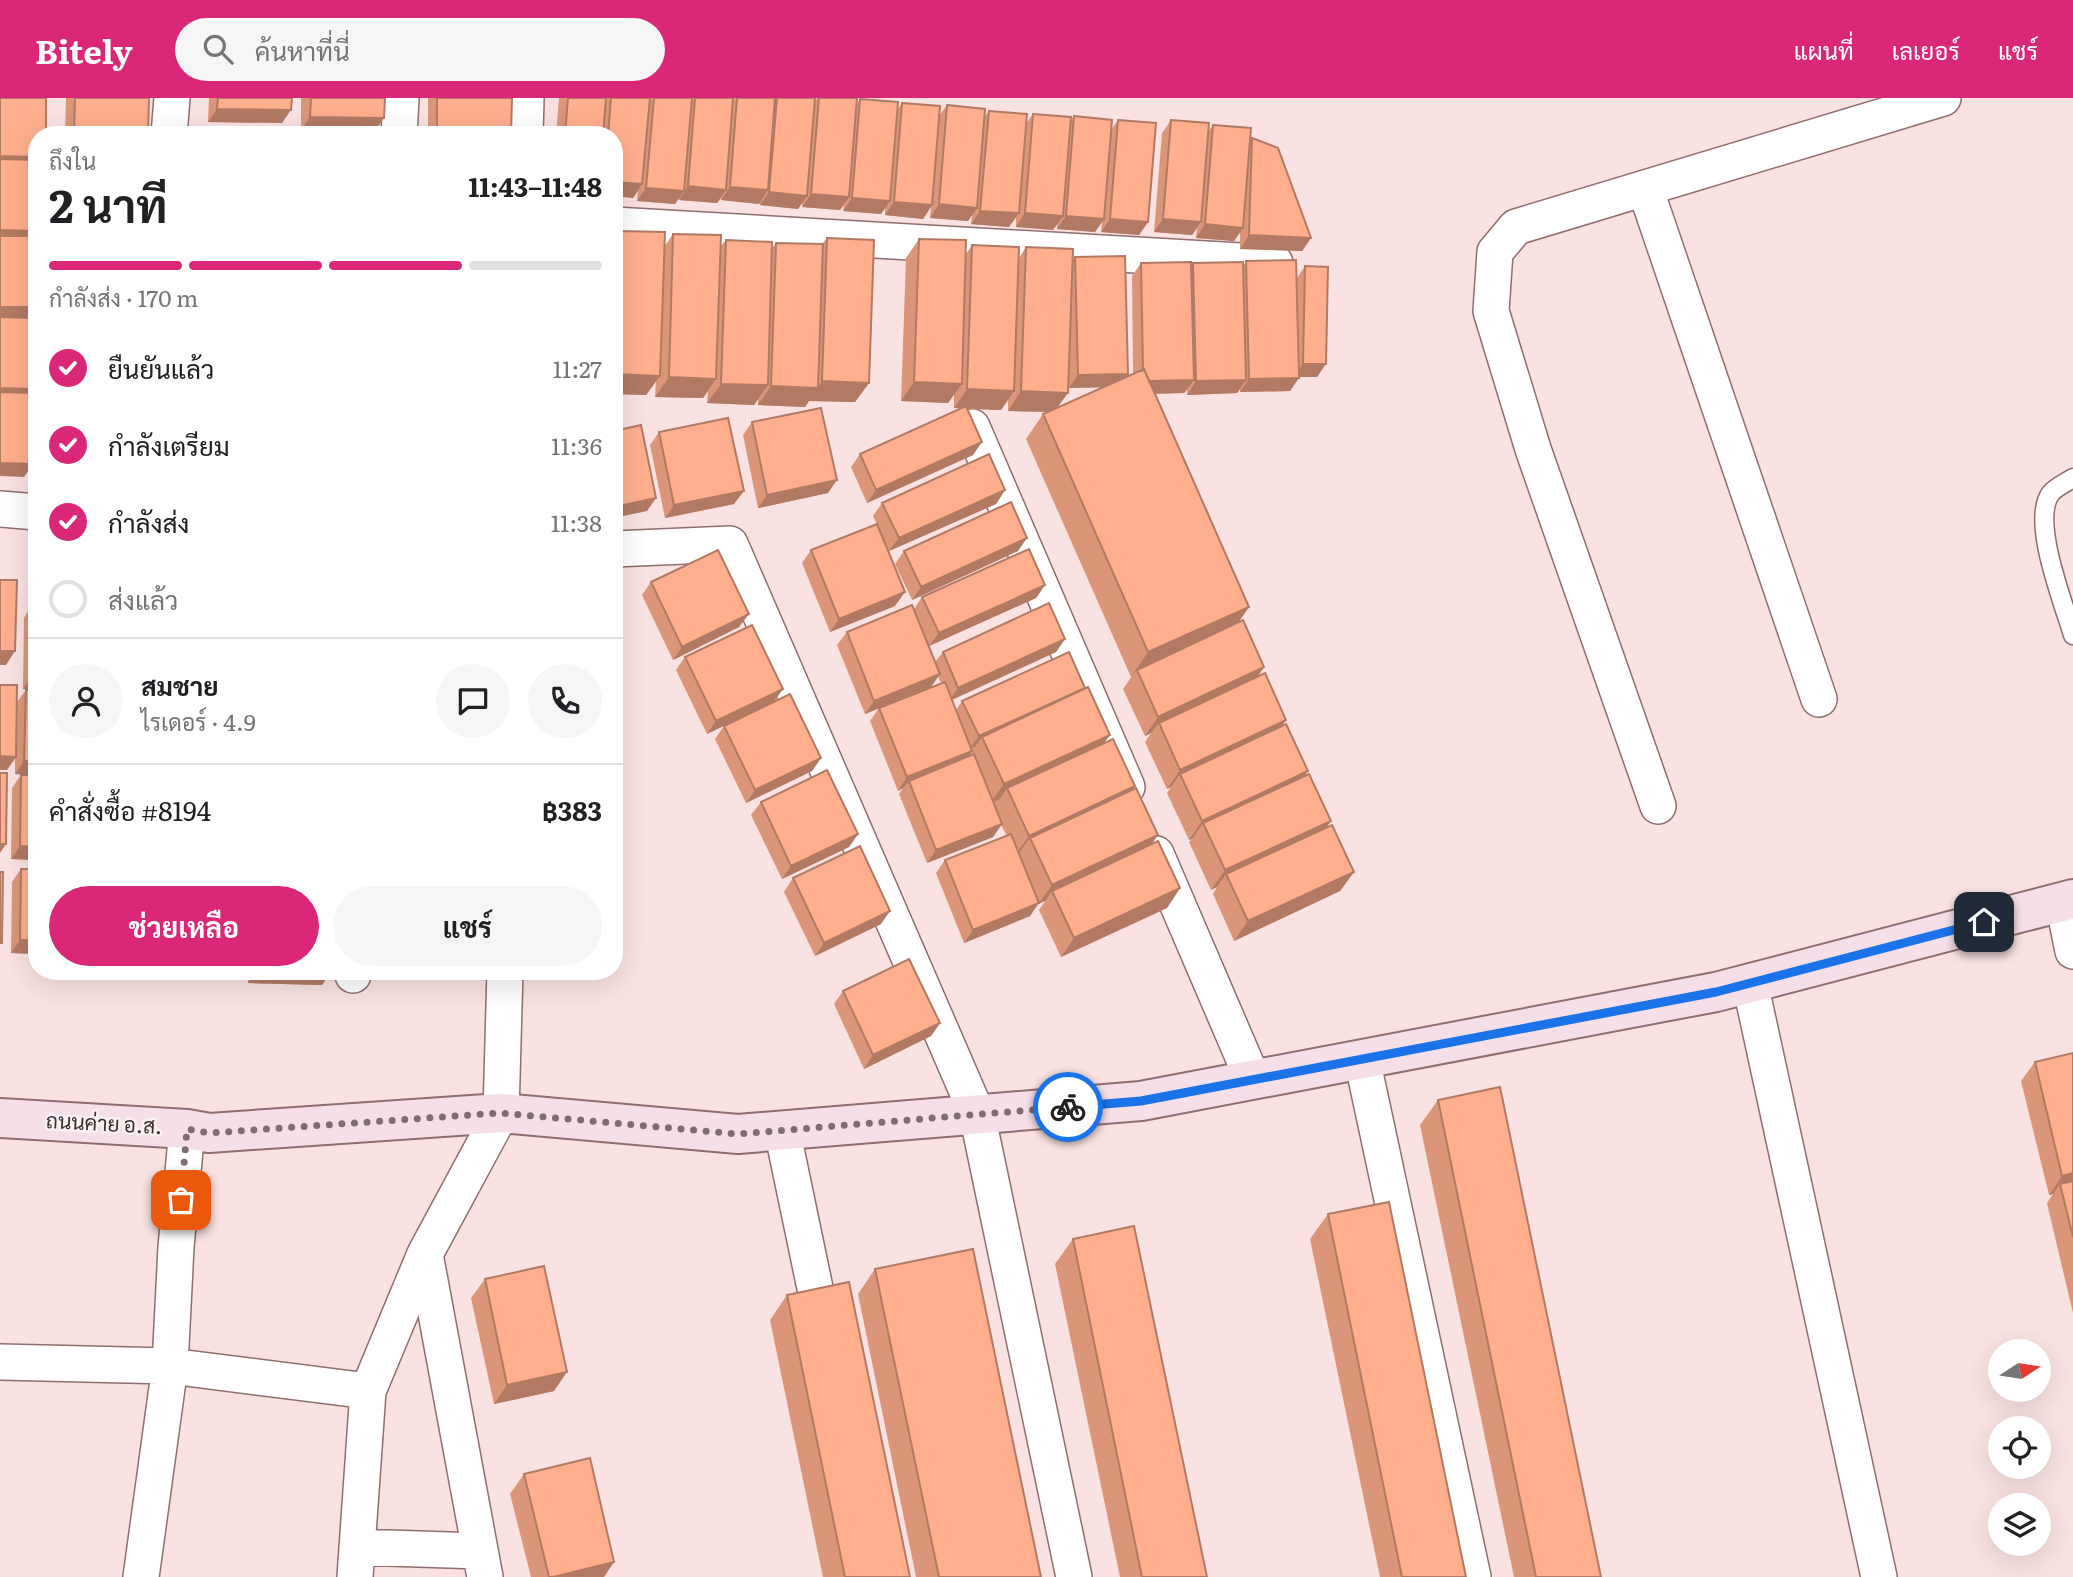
<!DOCTYPE html>
<html lang="th">
<meta charset="utf-8">
<style>
:root{--surface:#fff;--page:#f6f6f6;--text:#202124;--muted:#757577;--line:#e0e0e0;--accent:#db2777}
body{margin:0;font-family:Literata,Sarabun,serif;background:var(--page);color:var(--text);height:100vh;display:flex;flex-direction:column;font-size:26px;white-space:nowrap}
*{box-sizing:border-box;margin:0}
p{font-size:23px;color:var(--muted)}
.icon{flex:none;width:38px;height:38px;fill:none;stroke:currentColor;stroke-width:2;stroke-linecap:round;stroke-linejoin:round}
.map{position:relative;flex:1;overflow:hidden}
.panel{position:absolute;left:28px;top:28px;width:595px;height:854px;display:flex;flex-direction:column;background:var(--surface);border-radius:28px;box-shadow:0 7px 28px #0002}
.panel>*{flex:none}
.needle{width:46px;rotate:78deg}
.buttons{position:absolute;left:1988px;top:1241px;display:grid;gap:14px}
.buttons a{display:grid;place-items:center;width:63px;height:63px;border-radius:50%;background:var(--surface);box-shadow:0 7px 28px #0002;font-size:35px}
.pin{position:absolute;display:grid;place-items:center;width:60px;height:60px;color:#fff;margin:-30px;border-radius:14px;box-shadow:0 4px 10px #0006}
.courier{position:absolute;display:grid;place-items:center;width:70px;height:70px;margin:-35px;border:5px solid #1a73e8;border-radius:50%;background:#fff;color:#222;box-shadow:0 2px 9px #0007}
.head em{font-style:normal;font-weight:700}
.head div{display:flex;flex-direction:column-reverse}
.head{display:flex;align-items:center;justify-content:space-between;height:119px;padding:0 21px}
h1{font-size:46px;font-weight:700;line-height:52px}
.bar{display:grid;grid-template-columns:repeat(4,1fr);gap:10px 7px;align-content:center;height:84px;padding:0 21px}
.bar i{height:9px;border-radius:5px;background:var(--line)}
.bar .active{background:var(--accent)}
.bar p{grid-column:span 4}
.line{display:flex;align-items:center;gap:18px;padding:0 21px;border-top:2px solid var(--line)}
.line div{flex:1}
.round{display:grid;place-items:center;flex:none;width:74px;height:74px;border-radius:37px;background:var(--page)}
ol{padding:0 21px;list-style:none}
li{display:flex;align-items:center;gap:21px;height:77px}
li p{margin-inline-start:auto}
li .icon{padding:7px;border-radius:50%;background:var(--accent);color:#fff;stroke-width:4}
li:last-child{color:var(--muted)}
li i{width:38px;height:38px;border:4px solid var(--line);border-radius:50%}
.button{display:flex;gap:14px;margin-top:auto;padding:14px 21px}
.button a{flex:1;height:80px;border-radius:42px;background:var(--accent);color:#fff;font-size:28px;font-weight:700;line-height:80px;text-align:center}
.button a+a{background:var(--page);color:var(--text)}
header{display:flex;align-items:center;gap:42px;box-sizing:border-box;height:98px;padding:0 35px;background:var(--accent);color:#fff}
header strong{font-size:33px}
nav{display:flex;gap:38px;margin-inline-start:auto;font-size:24px}
.search{width:490px;height:63px;background:var(--page);display:flex;align-items:center;gap:18px;box-sizing:border-box;padding:0 24px;border-radius:38px;color:var(--muted);font-size:26px}
.map>svg:first-child{display:block}
.lines{fill:none;stroke-linecap:round;stroke-linejoin:round}
.lane-casing{stroke:#906d6e;stroke-width:21}
.street-casing{stroke:#906d6e;stroke-width:38}
.secondary-casing{stroke:#906d6e;stroke-width:42}
.lane{stroke:#fff;stroke-width:18}
.street{stroke:#fff;stroke-width:35}
.secondary{stroke:#f6dfe9;stroke-width:38}
.wall{fill:#db967a;fill-rule:evenodd}
.shaded-wall{fill:#b27a63}
.building{fill:#ffaf8e;stroke:#b27a63;stroke-width:2}
.done{stroke:#806e6e;stroke-width:7;stroke-dasharray:0 12.6}
.route{stroke:#1a73e8;stroke-width:9}
.labels{text-anchor:middle;stroke-width:5;stroke-linejoin:round;paint-order:stroke}
.street-label{font-size:21px;fill:#3e2f2f;stroke:#fbf3f3}
</style>
<header>
<strong>Bitely</strong>
<div class="search"><svg class="icon" aria-label="search" viewBox="0 0 24 24"><circle cx="10" cy="10" r="6"/><path d="M15 15l6 6"/></svg>ค้นหาที่นี่</div>
<nav><a>แผนที่</a><a>เลเยอร์</a><a>แชร์</a></nav>
</header>
<div class="map">
<svg width="2073" height="1479" viewBox="0 0 2073 1479">
<rect width="100%" height="100%" fill="#fae2e2"/>
<g class="lines">
<defs>
<path id="lane" d="M2073,380c-6,4 -17,9 -22,15 -21,27 13,111 22,142"/>
<path id="street" d="M169,37l3,-37
M399,37l2,-37
M525,37l1,-37
M1645,90l174,511
M614,127l661,38
M972,329l155,360
M0,411l37,3
M614,451l116,-5 247,570 97,463
M1658,708l-125,-357 -42,-138 4,-59 21,-25 427,-129
M1156,756l97,226
M2063,804l10,49
M353,877v-4
M1750,885l129,594
M1362,961l111,518
M782,1032l43,206
M425,1156l60,323
M0,1264l170,4 198,25
M357,1449l123,4
M141,1479l29,-211 6,-119 11,-118
M355,1479l13,-186 57,-137 76,-141 4,-142"/>
<path id="secondary" d="M0,1020l187,11 22,4 292,-20 237,21 403,-33 575,-109 357,-93"/>
</defs>
<!-- lane casing -->
<use href="#lane" class="lane-casing"/>
<!-- street casing -->
<use href="#street" class="street-casing"/>
<!-- secondary casing -->
<use href="#secondary" class="secondary-casing"/>
<!-- lane -->
<use href="#lane" class="lane"/>
<!-- street -->
<use href="#street" class="street"/>
<!-- secondary -->
<use href="#secondary" class="secondary"/>
</g>
<!-- wall -->
<path class="wall" d="M66,0h83l-1,37h-83z
M209,0h83l-10,25 -74,-1z
M301,0h84l-10,33 -74,-1z
M428,0h84l-1,37h-83z
M559,0h256v3l2,-3h40v6l3,-5 38,10 4,-6 37,13 8,-11 37,12 5,-6 37,13 7,-10 37,7 4,-5 37,14 7,-10 30,102 -9,13 -38,-3 1,-10 -7,10 -38,-3v-5l-4,6 -37,-3v-10l-7,10 -38,-3 1,-9 -4,6 -38,-3 1,-11 -8,12 -38,-4v-8l-4,7 -38,-3 1,-6 -4,5 -38,-3v-4l-4,6 -38,-4v-4l-1,3 -38,-4v-2l-4,5 -38,-3v-2l-4,6 -38,-3 1,-10 -5,7 -19,-2v-61h-58z
M1171,22l37,12 5,-7 37,16 2,-3 59,100 -9,13 -62,-2v-17l-6,9 -38,-3 1,-10 -5,7 -38,-3 8,-99z
M219,29l74,8h-79z
M618,133l46,16 9,-13 47,13 6,-7 46,8 4,-5 46,1 5,-6 42,145 -14,19 -46,-1 -4,6 -47,-2v-6l-4,6 -47,-2 1,-12 -5,7 -48,-1 1,-16 -10,14 -32,-1v-158z
M919,141l47,15 6,-9 47,13 7,-11 46,14 3,-4 53,117 -3,4 8,-4 -1,-98 9,-13 50,4 2,-4 51,2 2,-4 51,17 8,-12 12,111h-18l-9,14 -50,1v-3l-3,4 -50,2v-5l-3,3 -29,1 84,228 25,45 -6,9 48,99 25,46 -5,7 28,44 -14,19 -106,50 -21,-47 4,-7 -6,3 -22,-48 3,-3 -3,1 -22,-47 4,-6 -4,2 -22,-47 6,-9 -6,3 -22,-47 9,-13 -1,1 -105,-238 17,-25 5,-2 -40,-1v-11l-7,10 -34,-1 6,46 -106,48 -16,-36 9,-13 102,-46h-8v-14l-6,9 -47,-2 5,-143zM1104,289l-47,21 12,-20z
M37,305v74h-3l1,-72z
M752,324l76,71 -70,15 -15,-73z
M659,334l75,72 -69,14 -15,-73z
M1005,392l-9,14 -107,47 -11,-24 17,79 -65,26 -28,-69 9,-13 66,-26 -4,-8 9,-13z
M37,434v158l-14,-1 1,-71 4,-7 1,-68z
M904,453h114l-106,49 -17,-36z
M651,484l88,45 -66,33 -31,-65z
M1045,487l-9,13 -107,48 -6,-14 12,30 8,-10 122,-13 -9,13 -104,48 4,10 6,-9 141,43 32,42 -2,4 25,45 -7,10 29,43 -13,20 -106,49 -22,-47 6,-9 -7,3 -8,12 -66,27 -28,-70 9,-13 62,-24 -6,-11 -8,12 -66,26 -28,-69 4,-6 -5,3 -28,-70 9,-13 62,-25 -3,-7 -7,11 -66,27 -28,-69 10,-13 67,-23 8,-12z
M685,559l98,32 -9,13 47,56 -9,13 -66,32 -31,-64 9,-13 -17,8 -31,-64z
M26,592l11,85 -22,-1v-16l-8,12 10,-68z
M21,677h16v85l-26,-1 1,-71z
M761,704l97,32 -9,13 -67,32 -31,-64z
M21,771l16,85 -26,-1 1,-71z
M793,780l88,46 -66,32 -31,-64z
M248,873h83l-9,14 -74,-2z
M843,893l97,32 -9,13 -67,33 -30,-65z
M2073,955v260l-26,-110 6,-9 -4,1 -28,-114 14,-19z
M1438,1002l163,477h-87l-94,-452z
M1328,1116l138,363h-86l-70,-338z
M1073,1141l134,338h-87l-65,-313z
M875,1171l166,308h-125l-58,-283z
M485,1181l69,112 -60,13 -23,-106z
M787,1197l123,282h-87l-53,-257z
M524,1376l80,103h-73l-21,-83z"/>
<!-- shaded-wall -->
<path class="shaded-wall" d="M217,11l74,1 -9,13 -74,-1z
M310,19l74,1 -9,13 -74,-1z
M0,58l37,1v12h-37z
M614,84l28,2 -9,14 -19,-2z
M688,88l38,4 -9,13 -38,-3z
M730,89l38,3 -9,14 -38,-4z
M646,90l38,3 -9,13 -38,-3z
M769,94l38,4 -9,13 -38,-4z
M811,96l38,3 -9,13 -38,-3z
M852,100l38,3 -9,13 -38,-3z
M894,104l38,3 -9,14 -38,-4z
M939,106l38,4 -9,13 -38,-3z
M980,113l39,2 -10,14 -38,-3z
M1025,115l38,3 -10,14 -37,-3z
M1066,118l38,3 -9,13 -38,-3z
M1110,121l38,3 -9,13 -38,-3z
M1163,121l38,3 -9,13 -38,-3z
M1205,126l38,4 -9,13 -38,-3z
M0,132l36,1 -9,13 -27,-1z
M1249,137l62,3 -9,13 -62,-2z
M0,209h35l-10,14 -25,-1z
M1303,266h23l-9,13h-23z
M614,276l46,2 -14,19 -32,-1z
M1128,276l-10,13 -49,1 9,-13z
M669,279l47,2 -13,19 -48,-1z
M1299,280l-9,13 -50,1 9,-13z
M1194,282l-10,13 -50,1 9,-13z
M1246,282l-9,13 -50,2 9,-14z
M822,283l47,2 -14,19 -46,-1 -4,6 -47,-2 13,-19 47,2z
M914,284l48,2 -14,19 -47,-2z
M721,286l47,1 -14,20 -47,-2z
M0,290l32,1 -9,13 -23,-1z
M967,291l47,2 -13,19 -47,-2z
M1021,293l47,2 -14,19 -46,-1z
M982,344l-9,13 -106,48 9,-13z
M0,365l33,1 -9,13 -24,-1z
M837,382l-9,13 -70,15 9,-13z
M1005,392l-9,14 -107,47 10,-13z
M744,393l-10,13 -69,14 9,-13z
M656,400l-9,13 -33,7v-11z
M1027,440l-9,13 -106,49 9,-13z
M1045,487l-9,13 -107,48 10,-13z
M905,494l-10,14 -65,26 9,-13z
M1249,509l-17,25 -95,38 -6,7 17,-25z
M749,516l-10,13 -66,33 9,-13z
M1065,541l-9,13 -107,49 9,-13z
M0,553h15l-9,14h-6z
M1264,569l-13,19 -92,37 -8,10 -6,3 13,-19z
M940,576l-9,13 -66,27 9,-13z
M32,578h5v14l-14,-1z
M1085,590l-103,49 -7,10 -6,2 10,-13z
M783,591l-10,13 -66,32 9,-13z
M1286,622l-13,20 -93,34 -9,13 -4,2 13,-19z
M1110,637l-14,19 -89,34 -7,11 -10,4 14,-19z
M972,653l-9,13 -54,17 -6,7 -5,3 9,-14z
M0,658l16,1 -9,13h-7z
M821,660l-9,13 -66,32 9,-13z
M24,663h13v14l-22,-1z
M1308,673l-13,19 -92,33 -11,16 -3,1 13,-19z
M1135,688l-14,20 -91,32 -11,15 -4,2 14,-19z
M1331,723l-14,19 -91,34 -9,13 -6,3 14,-20z
M1002,726l-9,13 -66,26 9,-13z
M858,736l-9,13 -67,32 9,-13z
M1158,737l-14,20 -92,36 -7,10 -7,3 -8,12 -66,27 9,-13 66,-27 13,-18z
M0,746h6l-6,9z
M20,748l17,1v13l-26,-1z
M1354,774l-14,19 -106,50 14,-20z
M1180,790l-13,20 -106,49 13,-19z
M890,813l-9,13 -66,32 9,-13z
M20,842h17v14l-26,-1z
M152,873h75l-1,2z
M256,873h46l29,1 -9,13 -74,-2z
M418,873h75l-3,5 -74,-1z
M940,925l-9,13 -67,33 9,-14z
M2073,1075v16l-13,-5 -7,10 -4,1 13,-19z
M567,1274l-13,19 -60,13 13,-19z
M614,1464l-10,15h-51z"/>
<!-- building -->
<path class="building" d="M0,0h46v37h-9v22l-37,-1z
M75,0h74l-1,37h-74z
M218,0h74l-1,12 -74,-1z
M311,0h74l-1,20 -74,-1z
M437,0h75l-1,37h-74z
M568,0h38l-3,37h-38z
M611,0h39l-8,86 -28,-2v-47h-6z
M654,0h38l-8,93 -38,-3z
M695,0h38l-7,92 -38,-4z
M737,0h38l-7,92 -38,-3z
M777,0h38l-8,98 -38,-4z
M819,0h38l-8,99 -38,-3z
M860,1l38,3 -8,99 -38,-3z
M902,5l38,3 -8,99 -38,-3z
M947,7l38,4 -8,99 -38,-4z
M989,13l38,3 -8,99 -39,-2z
M1033,16l38,3 -8,99 -38,-3z
M1074,18l38,4 -8,99 -38,-3z
M1118,22l38,3 -8,99 -38,-3z
M1171,22l38,3 -8,99 -38,-3z
M1213,27l38,3 -8,100 -38,-4z
M219,29l74,2v6h-74z
M1252,40l26,10 33,90 -62,-3z
M0,61l37,1 -1,71 -36,-1z
M618,133l47,1 -5,144 -46,-2v-43z
M673,136l48,1 -5,144 -47,-2z
M0,138h36l-1,71h-35z
M827,140l47,2 -5,143 -47,-2z
M919,141l47,1 -4,144 -48,-2z
M726,142l46,2 -4,143 -47,-1z
M776,145l47,1 -5,144 -47,-2z
M972,147l47,2 -5,144 -47,-2z
M1026,149l47,2 -5,144 -47,-2z
M1125,158l3,118 -50,1 -3,-118z
M1296,162l3,118 -50,1 -3,-118z
M1191,164l3,118 -45,1 -5,-12 -1,1 -2,-107z
M1243,164l3,118 -50,1 -3,-118z
M1305,168l23,1 -2,97h-23z
M0,219l33,1 -1,71 -32,-1z
M1144,271l105,238 -101,45 -105,-238z
M0,294l34,1 -1,71 -33,-1z
M966,308l16,36 -106,48 -16,-36z
M821,310l16,72 -70,15 -15,-73z
M728,320l16,73 -70,14 -15,-73z
M641,327l15,73 -42,9v-76z
M989,356l16,36 -106,48 -17,-35z
M1011,404l16,36 -106,49 -17,-36z
M877,426l28,68 -66,27 -28,-69z
M1029,451l16,36 -106,48 -17,-36z
M718,452l31,64 -67,33 -31,-65z
M0,482h17l-2,71h-15z
M1049,505l16,36 -107,49 -15,-36z
M33,507h4v71h-5z
M912,507l28,69 -66,27 -27,-69z
M1243,522l21,47 -106,50 -21,-47z
M752,527l31,64 -67,32 -31,-64z
M1069,554l16,36 -106,48 -17,-35z
M1265,575l21,47 -106,50 -21,-47z
M945,584l27,69 -65,26 -28,-69z
M0,587h17l-1,72 -16,-1z
M1088,589l22,48 -106,49 -22,-47z
M26,592h11v71h-13z
M790,596l31,64 -66,32 -31,-64z
M1286,626l22,47 -106,50 -22,-47z
M1113,641l22,47 -106,50 -22,-48z
M974,656l28,70 -66,26 -27,-69z
M827,672l31,64 -67,32 -30,-64z
M0,675h7l-1,71h-6z
M1309,676l22,47 -106,49 -22,-47z
M21,677h16v72l-17,-1z
M1136,690l22,47 -106,50 -22,-47z
M1332,727l22,47 -106,49 -22,-47z
M1011,736l28,69 -66,27 -28,-70z
M1158,743l22,47 -106,50 -22,-47z
M860,748l30,65 -66,32 -31,-65z
M21,771h16v71h-17z
M0,774h3l-1,71h-2z
M909,861l31,64 -67,32 -30,-64z
M2073,955v120l-11,3 -27,-114z
M1500,989l101,490h-65l-98,-477z
M2073,1083v56l-13,-53z
M1389,1104l77,375h-64l-74,-363z
M1134,1128l73,351h-65l-69,-338z
M973,1151l68,328h-102l-64,-308z
M544,1168l23,106 -60,13 -22,-106z
M849,1184l61,295h-65l-58,-282z
M590,1360l24,104 -61,15h-4l-25,-103z"/>
<g class="lines">
<!-- done -->
<path class="done" d="M181,1102l6,-71 22,4 291,-20 238,21 330,-27"/>
<!-- route -->
<path class="route" d="M1068,1009l73,-6 575,-109 268,-70"/>
</g>
<g class="labels">
<!-- street labels -->
<g class="street-label">
<text transform="translate(104 1026) rotate(3)" y="7">ถนนค่าย อ.ส.</text>
</g>
</g>
</svg>
<div class="buttons">
<a><svg class="needle" viewBox="-14 -14 28 28"><path d="M0-13l5 13h-10z" fill="#e53935"/><path d="M0 13l5-13h-10z" fill="#757577"/></svg></a>
<a><svg class="icon" aria-label="locate" viewBox="0 0 24 24"><circle cx="12" cy="12" r="6"/><path d="M12 2v4M12 18v4M2 12h4M18 12h4"/></svg></a>
<a><svg class="icon" aria-label="layers" viewBox="0 0 24 24"><path d="M12 4l9 5-9 5-9-5zM3 14l9 5 9-5"/></svg></a>
</div>
<div class="pin" style="left:181px;top:1102px;background:#ea580c"><svg class="icon" aria-label="bag" viewBox="0 0 24 24"><path d="M5 8h14l-1 12H6zM9 8a3 3 0 0 1 6 0"/></svg></div>
<div class="pin" style="left:1984px;top:824px;background:#1f2937"><svg class="icon" aria-label="home" viewBox="0 0 24 24"><path d="M3 11l9-7 9 7M6 9v11h12V9"/></svg></div>
<div class="courier" style="left:1068px;top:1009px"><svg class="icon" aria-label="bike" viewBox="0 0 24 24"><circle cx="6" cy="16" r="4"/><circle cx="18" cy="16" r="4"/><path d="M6 16l4-8h5l3 8M10 8l3 8H6M13 5h3"/></svg></div>
<section class="panel">
<div class="head"><div><h1>2 นาที</h1><p>ถึงใน</p></div><em>11:43–11:48</em></div>
<div class="bar"><i class="active"></i><i class="active"></i><i class="active"></i><i></i><p>กำลังส่ง · 170 m</p></div>
<ol>
<li><svg class="icon" aria-label="check" viewBox="0 0 24 24"><path d="M5 12l5 5 9-10"/></svg>ยืนยันแล้ว<p>11:27</p></li>
<li><svg class="icon" aria-label="check" viewBox="0 0 24 24"><path d="M5 12l5 5 9-10"/></svg>กำลังเตรียม<p>11:36</p></li>
<li><svg class="icon" aria-label="check" viewBox="0 0 24 24"><path d="M5 12l5 5 9-10"/></svg>กำลังส่ง<p>11:38</p></li>
<li><i></i>ส่งแล้ว</li>
</ol>
<div class="line" style="height:126px"><a class="round"><svg class="icon" aria-label="person" viewBox="0 0 24 24"><circle cx="12" cy="8" r="4"/><path d="M4 21q1-7 8-7t8 7"/></svg></a><div><b>สมชาย</b><p>ไรเดอร์ · 4.9</p></div><a class="round"><svg class="icon" aria-label="chat" viewBox="0 0 24 24"><path d="M4 5h16v11H9l-5 4z"/></svg></a><a class="round"><svg class="icon" aria-label="phone" viewBox="0 0 24 24"><path d="M5 4h4l2 5-3 2q2 4 5 5l2-3 5 2v4C11 20 4 13 5 4z"/></svg></a></div>
<div class="line" style="height:91px"><div>คำสั่งซื้อ #8194</div><b>฿383</b></div>
<div class="button"><a>ช่วยเหลือ</a><a>แชร์</a></div>
</section>
</div>
